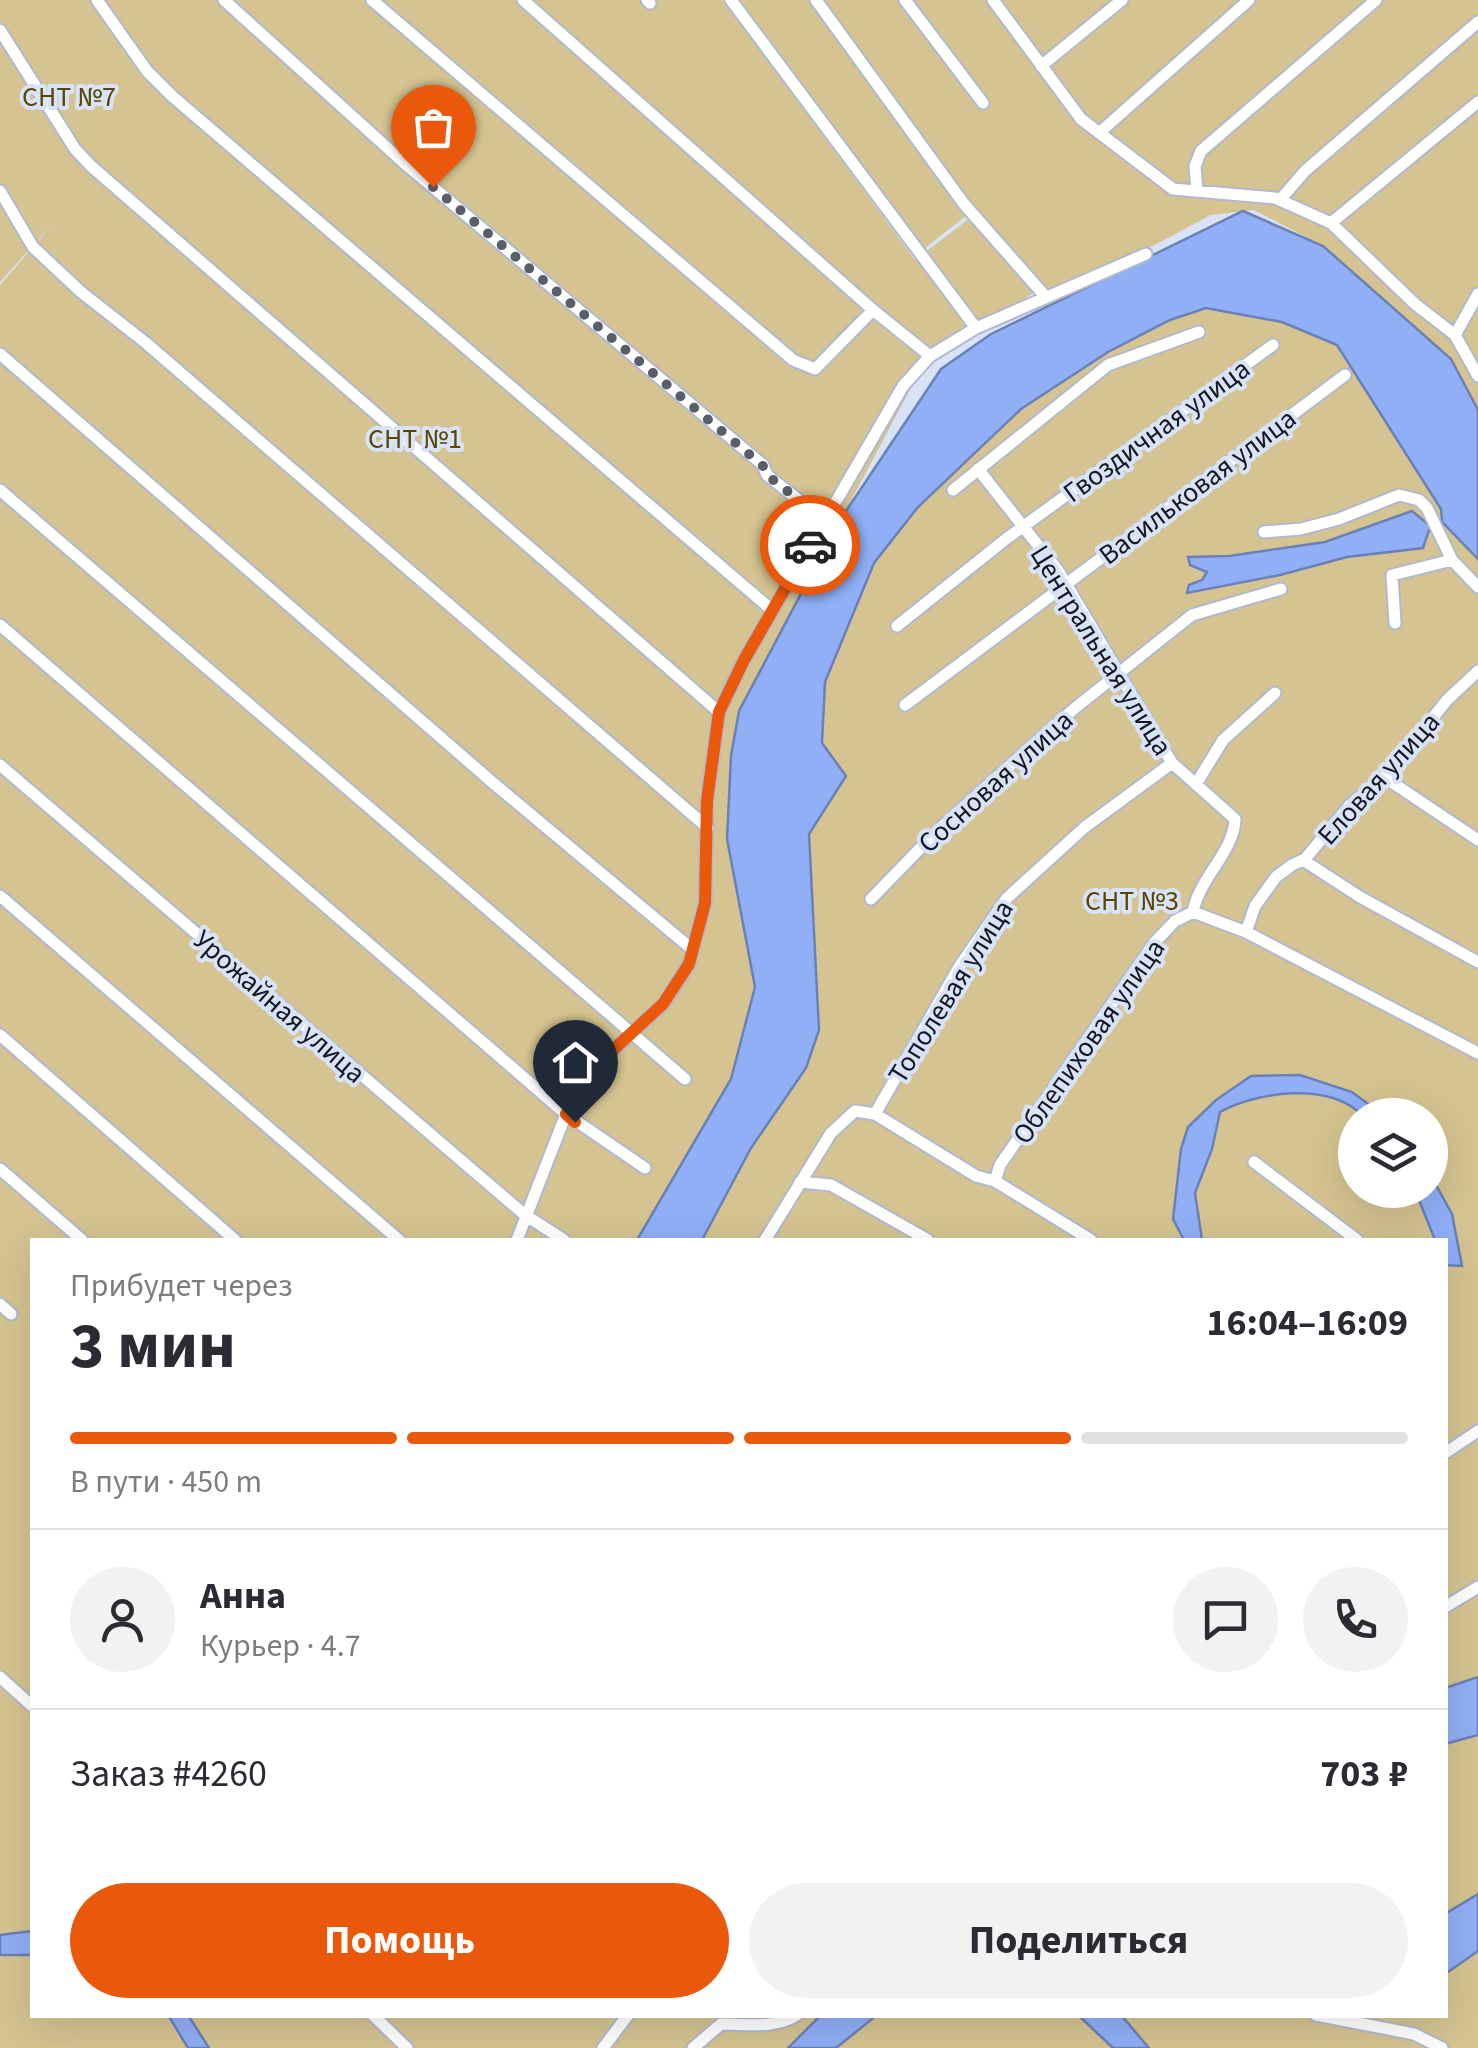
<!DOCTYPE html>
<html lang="ru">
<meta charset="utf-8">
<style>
:root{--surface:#fff;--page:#f2f2f3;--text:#2b2b33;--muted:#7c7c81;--line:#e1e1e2;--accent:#ea580c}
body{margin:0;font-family:"Source Sans 3",sans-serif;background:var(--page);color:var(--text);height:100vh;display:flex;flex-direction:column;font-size:38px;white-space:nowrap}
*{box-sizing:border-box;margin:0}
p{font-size:32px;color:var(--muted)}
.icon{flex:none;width:55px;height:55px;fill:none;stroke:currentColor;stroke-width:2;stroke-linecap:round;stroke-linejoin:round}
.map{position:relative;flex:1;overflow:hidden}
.panel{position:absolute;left:30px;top:1238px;width:1418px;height:780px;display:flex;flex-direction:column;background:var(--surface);border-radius:0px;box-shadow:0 10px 40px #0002}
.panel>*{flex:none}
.controls{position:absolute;left:1338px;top:1098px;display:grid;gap:20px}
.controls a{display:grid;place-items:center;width:110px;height:110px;border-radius:50%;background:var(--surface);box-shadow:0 10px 40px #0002;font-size:50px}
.pin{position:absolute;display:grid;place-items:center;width:85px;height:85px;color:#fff;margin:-102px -42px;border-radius:50% 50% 50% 0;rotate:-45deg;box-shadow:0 0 10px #0007}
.pin .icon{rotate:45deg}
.courier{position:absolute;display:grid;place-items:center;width:100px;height:100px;margin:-50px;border:8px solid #ea580c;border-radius:50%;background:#fff;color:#222;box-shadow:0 2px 12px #0007}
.summary em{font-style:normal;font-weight:700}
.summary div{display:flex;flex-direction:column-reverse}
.summary{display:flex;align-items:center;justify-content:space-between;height:170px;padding:0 40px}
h1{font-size:65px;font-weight:700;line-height:75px}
.bar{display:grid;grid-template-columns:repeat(4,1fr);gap:15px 10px;align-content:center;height:120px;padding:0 40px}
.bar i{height:12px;border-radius:8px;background:var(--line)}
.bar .active{background:var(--accent)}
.bar p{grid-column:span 4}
.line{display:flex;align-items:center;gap:25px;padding:0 40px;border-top:2px solid var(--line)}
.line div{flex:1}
.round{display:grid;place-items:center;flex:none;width:105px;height:105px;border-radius:52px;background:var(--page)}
.primary-button{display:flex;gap:20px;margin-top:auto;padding:20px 40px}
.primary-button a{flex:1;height:115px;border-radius:60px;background:var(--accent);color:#fff;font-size:40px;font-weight:700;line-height:115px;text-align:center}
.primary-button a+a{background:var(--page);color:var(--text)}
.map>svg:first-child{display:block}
.green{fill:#d5c491;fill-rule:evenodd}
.water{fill:#90aff7;stroke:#6b81b6;stroke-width:2.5}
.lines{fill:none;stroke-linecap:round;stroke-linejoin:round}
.minor-casing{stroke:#b0b9cd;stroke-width:15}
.minor{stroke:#fff;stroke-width:11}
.done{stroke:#595e6a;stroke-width:10;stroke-dasharray:0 18}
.route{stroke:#ea580c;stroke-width:12}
.labels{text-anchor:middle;stroke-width:8;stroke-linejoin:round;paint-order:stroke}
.park-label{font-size:28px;fill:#594600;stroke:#d9e3f8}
.street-label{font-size:28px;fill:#14171e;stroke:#d9e3f8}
</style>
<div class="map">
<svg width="1478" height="2048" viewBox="0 0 1478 2048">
<rect width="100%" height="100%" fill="#d9e3f8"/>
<!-- green -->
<path class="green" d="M0,0h90l46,67 32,33 -65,-100h620l192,260 55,-42 63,75 -113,78 -181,340 -12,128 29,148 -25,92 -94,161h-605v691l-32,4v-1650l57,-66 -57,63z
M732,0h746v410l-27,-51 -128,-113 -69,-36 -43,5 -160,85 -80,-88 -51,40z
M1206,308l76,14 55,23 104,164 1,11 -13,6 -17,-15 -87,31 -96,14 -40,1 19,15 -21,20 93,-17 67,-18 75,-9 8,-21 12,-5 36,37v1118l-33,11v-448h-743l49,-92 55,-80 13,-38 -10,-196 37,-58 -24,-33 3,-61 49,-119 44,-56 103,-98 87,-57 62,-32zM1355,1115h75v75h-75z
M1478,1735v313h-1269l-21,-33h1257v-271z
M0,1955h32v60h136l20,33h-188z"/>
<!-- water -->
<path class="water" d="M1243,211l80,35 128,113 27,51v149l-36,-37 -12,5 -7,21 -76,9 -67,18 -93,18 2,-8 13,-5 5,-8 -17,-7 -2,-8 41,-1 96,-14 87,-31 17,14 13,-5 -1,-11 -104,-164 -55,-23 -76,-14 -36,12 -62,32 -87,57 -103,98 -44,56 -49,119 -3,61 24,33 -37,58 10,196 -13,38 -55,80 -49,92h-65l94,-161 24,-92 -28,-148 4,-83 8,-45 101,-191 101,-151 50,-35z
M1300,1075l52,17 31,23h-21c-33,-33 -104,-24 -142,-3l-8,37 -17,44 7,47h-18l-11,-21 8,-70 7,-22 28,-27 35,-24z
M1430,1174l22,40 10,52 -17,-1v-25h-10l-20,-50h15z
M1478,1677v58l-33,9v-56z
M1478,1894v57l-33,23v-60z
M32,1931v24h-32v-20z
M168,2015h20l21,33h-21z
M821,2015h56l-41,33h-48z
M1078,2015h43l28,33h-36z"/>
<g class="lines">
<defs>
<path id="minor" d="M97,0l50,71 25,25 601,515
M224,0l179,162 360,303 4,10 57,45
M372,0l421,360 22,9 58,-59
M523,0l350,310 57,46
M647,0l3,3
M731,0l245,328
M816,0l148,204 81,92
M905,0l78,103
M993,0l88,119 92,70 102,9 56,25 84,81 40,31 23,41
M0,30l75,119 16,17 628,546
M1041,66l81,-66
M1099,133l150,-133
M0,191l33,56 48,45 65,51 562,485
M1197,191l-2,-25 6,-15 175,-151
M1280,200l25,-29 173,-149
M1331,223l147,-121
M1455,335l23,-41
M0,354l492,428 201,168
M978,469l81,103 113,191 63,56c-1,33 -36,59 -42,93l53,20 232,121
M0,490l685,589
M953,490l155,-125 91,-33
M1264,532l37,-3 38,-10 60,-24 20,5 8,8 25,52 26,27
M1395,623l-3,-48 60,-15
M0,625l566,489 79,54
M897,626l109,-87 267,-194
M905,705l440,-330
M0,765l525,450 39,25
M1384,777l94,63
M1196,784l27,-44 52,-47
M1303,860l57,37 118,65
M0,896l399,344
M871,899l62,-64 72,-65 70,-62 117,-93 89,-26
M1246,932l9,-26 21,-29 16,-12 13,-6 45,-54 38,-31 59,-74 31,-29
M0,1035l235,205
M875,1114l101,62 19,5 96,59
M1254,1162l103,78
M0,1169l82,71
M995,1181l5,-16 155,-223 20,-21 18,-9
M800,1182l31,3 97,55
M517,1240l49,-126 35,-53 62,-56 26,-41 16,-61 2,-102 12,-89 25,-52 159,-274 27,-30 46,-28 170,-74
M765,1240l66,-107 24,-22 20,3 84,-147 48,-69 78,-71 87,-64
M0,1304l11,10
M1445,1453l33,-22
M1445,1607l33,-20
M0,1677l32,29
M373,2015l34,33
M1316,2015l98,19 28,14
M603,2048l25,-33
M693,2048l28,-24c24,0 55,5 76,-9"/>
</defs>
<!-- minor casing -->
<use href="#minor" class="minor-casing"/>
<!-- minor -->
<use href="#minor" class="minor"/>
</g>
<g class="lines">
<!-- done -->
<path class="done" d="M433,187l330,279 4,9 57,45 -14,25"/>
<!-- route -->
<path class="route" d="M575,1122l-9,-8 35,-53 62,-57 26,-40 16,-61 2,-102 12,-89 25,-52 66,-115"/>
</g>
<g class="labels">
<!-- park labels -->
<g class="park-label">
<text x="69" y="106">СНТ №7</text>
<text x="415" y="448">СНТ №1</text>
<text x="1132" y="910">СНТ №3</text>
</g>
<!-- street labels -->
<g class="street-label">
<text transform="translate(1156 430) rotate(-36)" y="10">Гвоздичная улица</text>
<text transform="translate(1197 486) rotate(-37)" y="10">Васильковая улица</text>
<text transform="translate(1102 650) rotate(58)" y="10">Центральная улица</text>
<text transform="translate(1378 778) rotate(-48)" y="10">Еловая улица</text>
<text transform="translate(995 781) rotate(-42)" y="10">Сосновая улица</text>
<text transform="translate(950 991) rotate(-58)" y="10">Тополевая улица</text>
<text transform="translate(280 1006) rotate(41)" y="10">Урожайная улица</text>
<text transform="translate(1088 1041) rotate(-55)" y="10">Облепиховая улица</text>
</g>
</g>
</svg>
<div class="controls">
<a><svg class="icon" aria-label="layers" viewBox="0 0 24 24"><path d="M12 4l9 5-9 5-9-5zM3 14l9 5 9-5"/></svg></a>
</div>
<div class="pin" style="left:433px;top:187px;background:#ea580c"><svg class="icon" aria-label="bag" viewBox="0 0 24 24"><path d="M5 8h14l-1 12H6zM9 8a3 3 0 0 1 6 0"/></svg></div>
<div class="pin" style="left:575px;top:1122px;background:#1f2937"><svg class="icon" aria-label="home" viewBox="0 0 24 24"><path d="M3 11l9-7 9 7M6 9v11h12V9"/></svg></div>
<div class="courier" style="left:810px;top:545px"><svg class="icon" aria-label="car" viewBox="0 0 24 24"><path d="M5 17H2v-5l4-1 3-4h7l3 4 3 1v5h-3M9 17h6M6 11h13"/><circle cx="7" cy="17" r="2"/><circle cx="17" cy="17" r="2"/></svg></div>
<section class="panel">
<div class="summary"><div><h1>3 мин</h1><p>Прибудет через</p></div><em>16:04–16:09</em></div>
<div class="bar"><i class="active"></i><i class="active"></i><i class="active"></i><i></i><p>В пути · 450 m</p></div>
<div class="line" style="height:180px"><a class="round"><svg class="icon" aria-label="person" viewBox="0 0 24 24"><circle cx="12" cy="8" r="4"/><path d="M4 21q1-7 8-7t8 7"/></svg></a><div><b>Анна</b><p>Курьер · 4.7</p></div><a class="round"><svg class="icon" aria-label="chat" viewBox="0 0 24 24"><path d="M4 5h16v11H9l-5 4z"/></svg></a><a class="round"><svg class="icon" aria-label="phone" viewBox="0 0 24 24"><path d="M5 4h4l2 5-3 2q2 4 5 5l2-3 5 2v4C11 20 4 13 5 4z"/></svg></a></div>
<div class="line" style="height:130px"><div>Заказ #4260</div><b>703 ₽</b></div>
<div class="primary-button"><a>Помощь</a><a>Поделиться</a></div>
</section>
</div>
